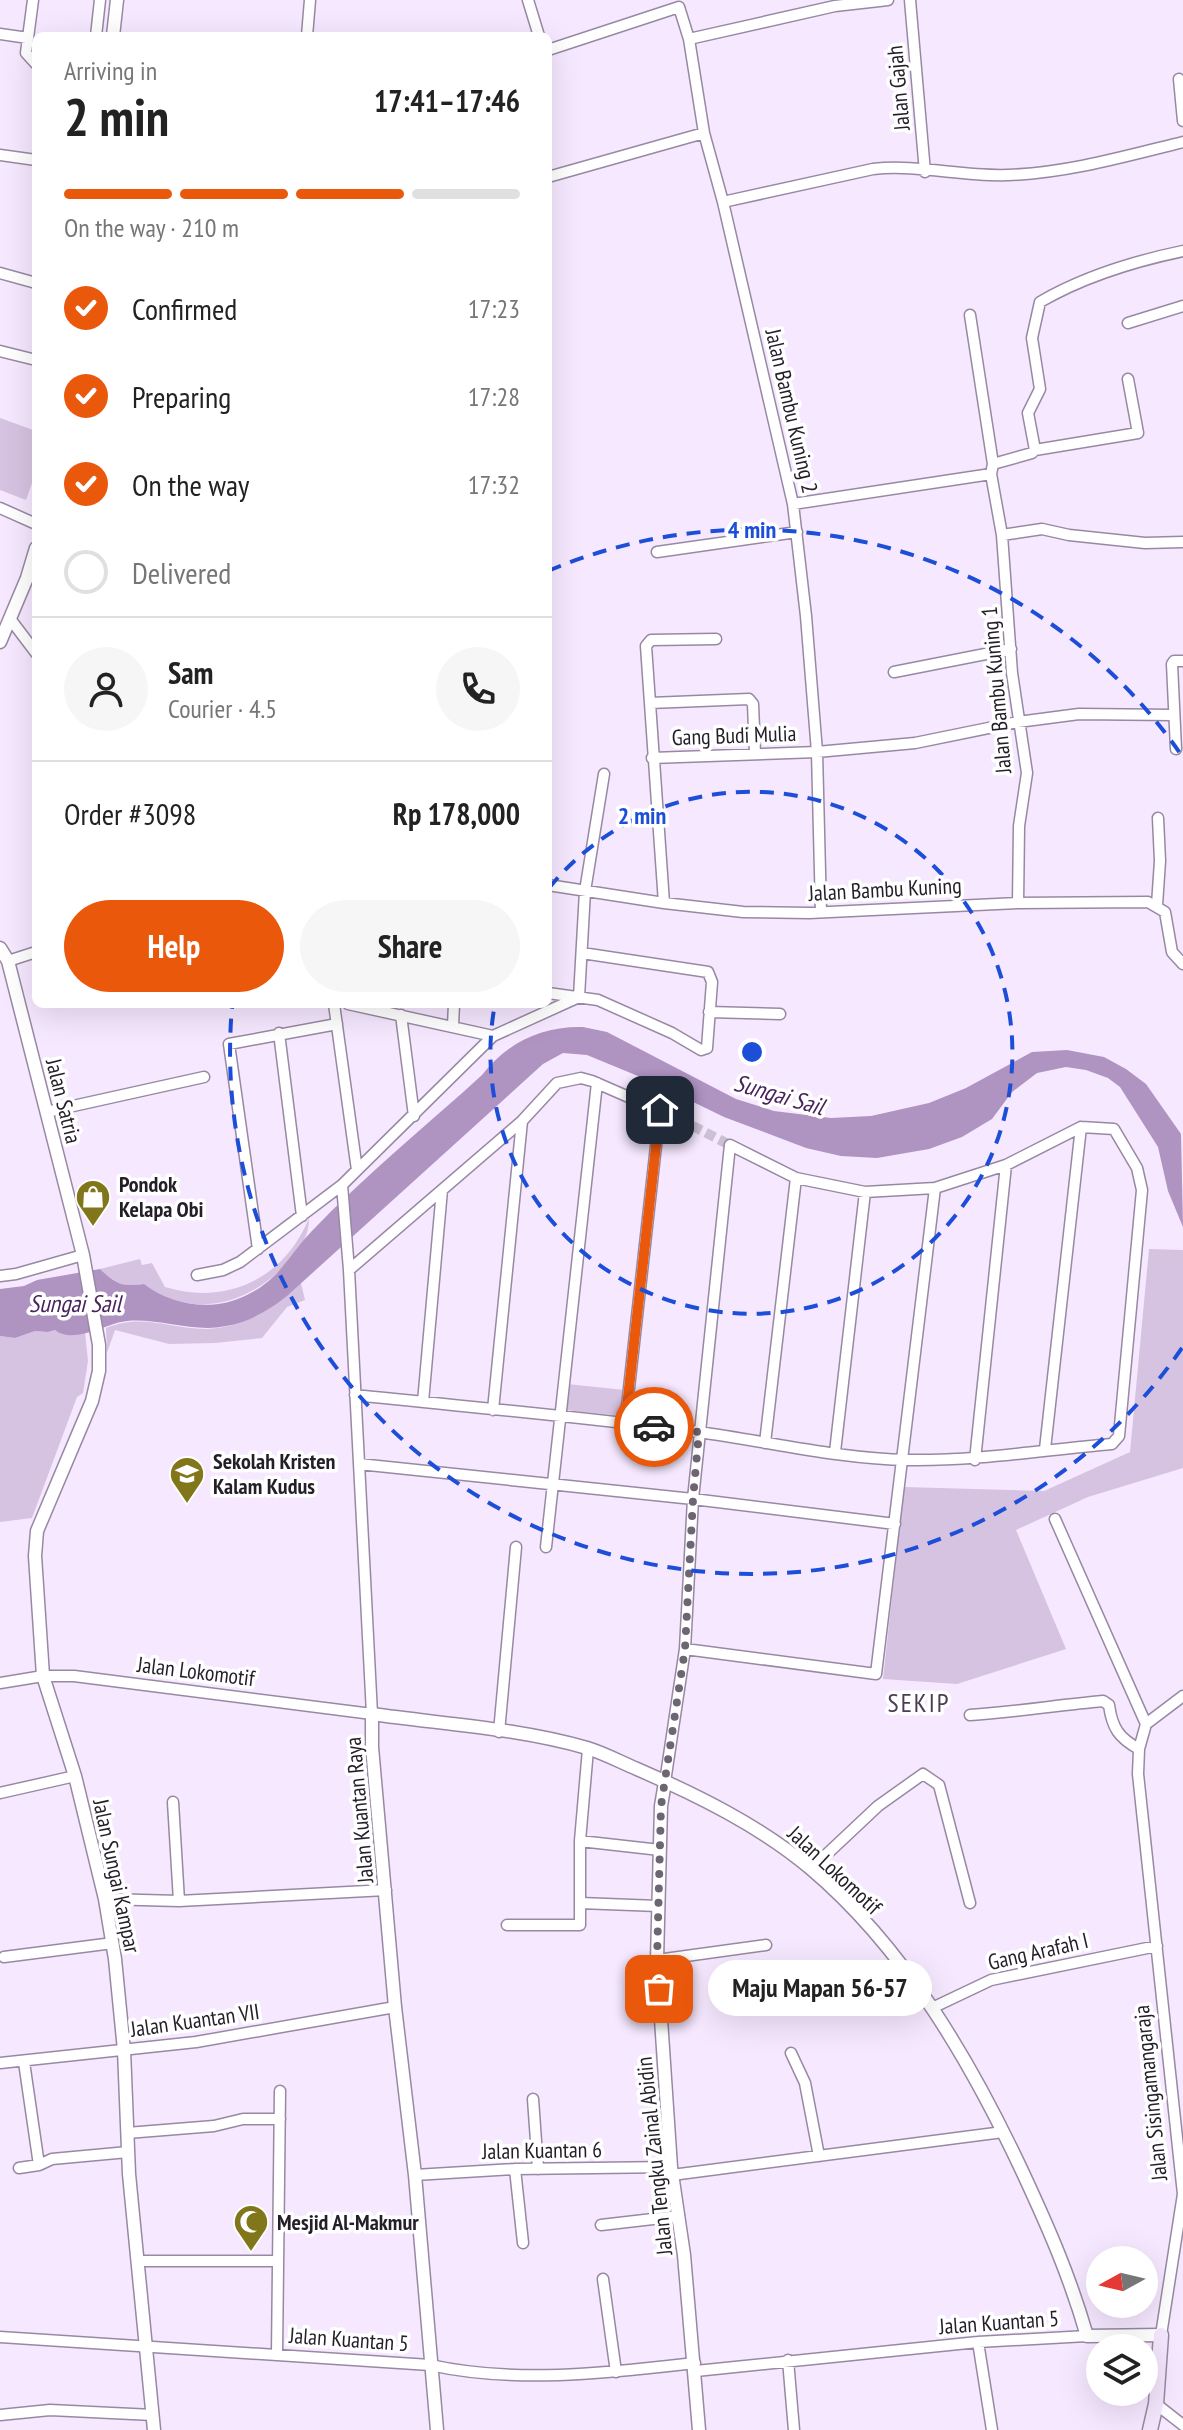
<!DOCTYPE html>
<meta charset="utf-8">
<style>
:root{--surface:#fff;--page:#f6f6f6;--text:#222;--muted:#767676;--line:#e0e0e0;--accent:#ea580c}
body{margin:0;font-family:"PT Sans Narrow",sans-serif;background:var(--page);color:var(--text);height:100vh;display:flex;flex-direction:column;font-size:30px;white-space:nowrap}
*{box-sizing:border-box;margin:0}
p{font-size:26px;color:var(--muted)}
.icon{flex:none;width:44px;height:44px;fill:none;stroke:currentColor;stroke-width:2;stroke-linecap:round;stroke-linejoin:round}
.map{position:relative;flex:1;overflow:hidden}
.sheet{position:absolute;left:32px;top:32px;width:520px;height:976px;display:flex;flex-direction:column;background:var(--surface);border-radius:12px;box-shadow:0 8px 32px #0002}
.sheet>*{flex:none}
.needle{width:52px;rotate:262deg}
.fabs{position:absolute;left:1086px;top:2246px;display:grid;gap:16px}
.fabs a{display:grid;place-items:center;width:72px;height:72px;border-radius:50%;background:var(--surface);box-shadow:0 8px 32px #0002;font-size:40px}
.pin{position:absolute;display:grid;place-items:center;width:68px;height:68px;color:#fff;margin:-34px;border-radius:16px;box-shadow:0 4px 12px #0006}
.courier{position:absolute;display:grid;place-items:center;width:80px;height:80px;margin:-40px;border:6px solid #ea580c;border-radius:50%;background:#fff;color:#222;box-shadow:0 2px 10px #0007}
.bubble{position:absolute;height:56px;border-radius:28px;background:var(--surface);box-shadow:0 8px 32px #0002;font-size:26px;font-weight:700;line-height:56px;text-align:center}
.overview em{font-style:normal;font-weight:700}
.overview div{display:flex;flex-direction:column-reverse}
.overview{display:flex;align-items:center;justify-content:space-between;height:136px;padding:0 32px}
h1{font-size:52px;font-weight:700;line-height:60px}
.bar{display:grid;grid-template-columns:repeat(4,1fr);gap:12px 8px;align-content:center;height:96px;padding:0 32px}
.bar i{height:10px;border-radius:6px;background:var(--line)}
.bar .active{background:var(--accent)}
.bar p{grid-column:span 4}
.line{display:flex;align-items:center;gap:20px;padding:0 32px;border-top:2px solid var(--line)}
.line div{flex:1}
.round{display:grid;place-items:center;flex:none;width:84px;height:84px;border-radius:42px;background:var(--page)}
ol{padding:0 32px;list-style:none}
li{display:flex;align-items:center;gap:24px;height:88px}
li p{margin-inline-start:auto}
li .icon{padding:8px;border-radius:50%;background:var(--accent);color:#fff;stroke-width:4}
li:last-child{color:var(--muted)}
li i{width:44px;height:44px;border:4px solid var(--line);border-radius:50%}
.button{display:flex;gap:16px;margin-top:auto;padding:16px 32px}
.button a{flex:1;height:92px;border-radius:48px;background:var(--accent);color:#fff;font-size:32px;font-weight:700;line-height:92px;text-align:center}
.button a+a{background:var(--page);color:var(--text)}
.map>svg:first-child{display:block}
.green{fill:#d6c3e2}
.water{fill:#af93c1}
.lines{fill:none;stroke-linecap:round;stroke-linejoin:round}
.minor-tunnel{stroke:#ccc0d4;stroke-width:10;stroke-dasharray:10 5;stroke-linecap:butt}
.minor-casing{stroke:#9889a3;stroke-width:13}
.tertiary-casing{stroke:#9889a3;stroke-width:15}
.secondary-casing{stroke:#9889a3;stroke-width:17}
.minor{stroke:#fff;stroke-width:10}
.tertiary{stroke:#fff;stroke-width:12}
.secondary{stroke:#f3e5fc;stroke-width:14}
.done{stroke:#6e6573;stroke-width:8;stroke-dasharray:0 14.4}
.route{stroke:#ea580c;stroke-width:10}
.ring{fill:none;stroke:#1d4ed8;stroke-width:4;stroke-dasharray:14 10}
.labels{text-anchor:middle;stroke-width:7;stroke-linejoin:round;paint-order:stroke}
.street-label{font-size:22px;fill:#241e28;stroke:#fff}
.poi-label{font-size:22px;font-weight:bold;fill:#241e28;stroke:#fff;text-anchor:start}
.water-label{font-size:24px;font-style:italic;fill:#48235c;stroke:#fff}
.quarter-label{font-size:26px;letter-spacing:2px;fill:#4b3d54;stroke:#fff}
.centre{fill:#1d4ed8;stroke:#fff;stroke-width:4}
.ring-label{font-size:24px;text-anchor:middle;font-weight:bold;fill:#1d4ed8;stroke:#fff;stroke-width:7;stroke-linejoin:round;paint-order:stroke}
</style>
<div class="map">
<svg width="1183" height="2430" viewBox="0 0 1183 2430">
<rect width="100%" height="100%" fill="#f6e8ff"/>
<!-- green -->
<path class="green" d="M0,418l36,13v41l-10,28 -26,-10z
M309,1218c0,18 -8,30 -20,43 -38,43 -97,60 -145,23 -23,3 -28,0 -44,-15l40,-10 2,6 10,-2 13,24c62,19 120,-9 144,-69z
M1149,1249l34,1v218l-95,29 -72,33 50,119 -109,35 -74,-5 21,-192 140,4 86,-39z
M301,1283l4,17 -18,7 -25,31 -47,5 -46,1 -54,-14 -8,23 -1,-25c38,-15 63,1 100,1 38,-1 68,-21 95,-46z
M55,1330l18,4 12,-2 3,29 -5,32 -6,4 -45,121 -32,4v-186l15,2 20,-7 13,1z
M567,1384l58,6 -2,26 -58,-6z"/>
<!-- water -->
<path class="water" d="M583,1027l24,5 129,67 38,12 57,7 40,-2 58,-13 37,-15 66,-36 35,-2 37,7 22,12 20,15 35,50 2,93 -15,-36 -10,-44 -38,-60 -12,-9 -22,-8 -20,-3 -29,6 -25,19 -20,27 -30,18 -33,12 -52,9 -36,-2 -35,-8 -82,-31 -74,-36 -63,-26 -24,-2 -20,11 -256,232c-18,14 -37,26 -61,30 -32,7 -66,-8 -99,-5 -21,2 -53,24 -72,9l-7,2 -13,-1 -20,7 -15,-2v-47l24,-3 13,-6 63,-11c16,15 21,18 44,15 29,22 70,28 103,11 33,-16 41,-39 64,-63 53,-56 114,-105 171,-157 25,-32 59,-49 101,-48z"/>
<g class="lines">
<!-- minor-tunnel -->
<path class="minor-tunnel" d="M679,1119l51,26"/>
<defs>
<path id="minor" d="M33,0l-7,53 10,11
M528,0l11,36
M910,0l15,172
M0,34l28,4
M96,36l4,-36
M307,36l3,-36
M689,39l146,-33 53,-6
M548,50l131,-43 10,32 15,94 19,69 70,302 13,112 11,136 4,160
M1179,79l4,42
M0,155l36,5
M548,177l156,-44
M723,202l150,-33c45,-5 90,8 135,6 59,-2 118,-19 175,-33
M0,273l36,10
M970,315l23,149 -2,10 11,61 10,138 15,100 -8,53 -1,77
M1128,323l55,-17
M0,351l36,9
M1035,450l-7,-37 12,-24 -8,-51 8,-36c43,-25 95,-41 143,-51
M993,464l39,-11 3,-3 103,-17 -10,-54
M793,504l198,-30
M0,508l36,16
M1002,535l40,-6 27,6 76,8 38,-1
M657,552l140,-20
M11,620l25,33
M894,672l117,-23
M650,703l99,-4 4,5 2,50
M1176,749l-4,-85 2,-3h9
M652,758l165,-6 98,-9 103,-21 61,-8 94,1
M548,885l116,18 79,9 66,1 209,-10 130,-1 17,10 7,40 11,12
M664,903l-18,-257 5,-6 65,-1
M1157,905l3,-44 -2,-43
M8,961l28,-9
M548,993l50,7 74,33 29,17 6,-2 5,-66 -4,-10 -126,-19
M579,997l6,-106 19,-117
M334,1004l23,166
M348,1004l145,32
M709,1012l71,2
M401,1015l13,101
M453,1026l1,-22
M279,1033l23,183
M46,1112l158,-35
M258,1249l-29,-205 108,-20
M349,1270l173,-149 35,-38 24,-5 11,3 87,38
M197,1275l26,-5 17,-8 102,-77 151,-149 86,-39
M0,1276l16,-2 67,-19
M355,1395c114,12 229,22 343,37 68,9 141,27 210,28 69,1 135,-10 204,-16l7,-8 23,-246 -5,-22 -23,-39 -33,-2 -75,38 -71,23 -70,4 -69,-14 -66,-33 -37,354 -8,150 -20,133
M423,1402l19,-212
M493,1410l29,-289
M625,1424l35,-314
M765,1443l31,-265
M1045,1449l36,-322
M835,1452l30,-260
M975,1460l31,-295
M359,1464l334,35 202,25
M1055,1519l91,205
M546,1547l51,-464
M685,1649l191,25 59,-486
M0,1683l43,-7h31l298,38 -23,-444 -7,-85
M970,1715c45,-3 89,-10 133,-14l6,4c3,23 10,33 30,44
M499,1732l17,-185
M0,1793l75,-17
M173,1802l6,99
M580,1841l80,9
M811,1869l67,-63 45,-32 16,11 31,118
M105,1899l74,2 207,-11
M580,1903l78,3
M507,1925h73v-84l8,-92
M4,1957l109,-14
M657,1960l109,-15
M932,2008l59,-28 166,-34
M791,2053l14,30 14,73
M24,2062l15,103
M0,2063l196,-21 199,-35
M533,2099l5,70
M127,2133l87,-7 29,-7h37
M19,2168l20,-3 13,-6 76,-7
M515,2169l8,74
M415,2175l100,-6 156,-2
M672,2175l331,-43
M601,2225l78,-9
M139,2261h139
M603,2279l13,93
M1161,2335l22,-141 -45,-420 1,-25 7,-25 37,-28
M0,2337l430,28c87,19 177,8 265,-2
M978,2342l14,88
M277,2355l3,-264
M788,2360l6,70
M696,2371l282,-29 109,-6
M1156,2404l27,21
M0,2415l50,-5 103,5"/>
<path id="tertiary" d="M113,36l4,-36
M0,642l27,-64 9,-30
M0,948l8,13 75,294 16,90v26l-7,30 -55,130 -2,25 8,120 32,100 30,123 10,60 9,91 5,124 25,256
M665,1782l-4,24 -4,154 14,207 13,88 15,175
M437,2430l-22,-255 -20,-168 -23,-260v-33c70,10 146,14 215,34 17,5 33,14 50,21 60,26 123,57 173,99 95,80 161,194 213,305 26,56 47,104 64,163l74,-1"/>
<path id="secondary" d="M1150,2430l6,-26 5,-69"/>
</defs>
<!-- minor casing -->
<use href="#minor" class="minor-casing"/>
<!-- tertiary casing -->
<use href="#tertiary" class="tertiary-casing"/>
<!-- secondary casing -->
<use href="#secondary" class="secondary-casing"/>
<!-- minor -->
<use href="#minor" class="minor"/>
<!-- tertiary -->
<use href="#tertiary" class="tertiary"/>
<!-- secondary -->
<use href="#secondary" class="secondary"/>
</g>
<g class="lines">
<!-- done -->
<path class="done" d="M654,1427l45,5 -6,67 -8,150 -24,157 -4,154 2,29"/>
<!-- route -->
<path class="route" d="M654,1427l-29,-3 35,-314"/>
</g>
<!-- distance rings -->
<g class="ring">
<path d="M549 888A261 261 0 1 1 495 1004"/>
<path d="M1182 1348A522 522 0 0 1 232 1007M548 571A522 522 0 0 1 1182 756"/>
</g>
<!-- icons -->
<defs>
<symbol id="shop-pin" viewBox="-11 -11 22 30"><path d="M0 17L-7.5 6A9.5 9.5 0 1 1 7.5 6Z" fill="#817619" stroke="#fff"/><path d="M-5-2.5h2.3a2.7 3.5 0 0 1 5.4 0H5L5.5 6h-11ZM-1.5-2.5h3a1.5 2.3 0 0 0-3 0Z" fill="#fff"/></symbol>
<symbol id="school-pin" viewBox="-11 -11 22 30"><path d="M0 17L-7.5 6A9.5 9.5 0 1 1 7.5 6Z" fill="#817619" stroke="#fff"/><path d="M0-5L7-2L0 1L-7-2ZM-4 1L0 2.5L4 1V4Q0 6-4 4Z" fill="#fff"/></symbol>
<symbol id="mosque-pin" viewBox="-11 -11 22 30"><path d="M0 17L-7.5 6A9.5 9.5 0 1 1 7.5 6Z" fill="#817619" stroke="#fff"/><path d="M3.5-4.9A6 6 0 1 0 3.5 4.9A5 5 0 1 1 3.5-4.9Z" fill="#fff"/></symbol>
</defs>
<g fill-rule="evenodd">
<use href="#shop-pin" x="73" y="1177" width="40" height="54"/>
<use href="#school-pin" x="167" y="1454" width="40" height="54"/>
<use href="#mosque-pin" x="231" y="2202" width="40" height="54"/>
</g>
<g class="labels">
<!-- street labels -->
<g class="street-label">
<text transform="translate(898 88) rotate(-95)" y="8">Jalan Gajah</text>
<text transform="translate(792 411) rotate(77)" y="8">Jalan Bambu Kuning 2</text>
<text transform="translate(996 690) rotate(-95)" y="8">Jalan Bambu Kuning 1</text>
<text transform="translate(734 735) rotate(-2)" y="8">Gang Budi Mulia</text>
<text transform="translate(885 889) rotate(-3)" y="8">Jalan Bambu Kuning</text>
<text transform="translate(64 1101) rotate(76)" y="8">Jalan Satria</text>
<text transform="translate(196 1671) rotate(7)" y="8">Jalan Lokomotif</text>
<text transform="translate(359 1810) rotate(-95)" y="8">Jalan Kuantan Raya</text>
<text transform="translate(835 1870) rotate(43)" y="8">Jalan Lokomotif</text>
<text transform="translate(117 1876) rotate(78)" y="8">Jalan Sungai Kampar</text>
<text transform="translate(1038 1951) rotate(-13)" y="8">Gang Arafah I</text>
<text transform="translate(195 2020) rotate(-8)" y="8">Jalan Kuantan VII</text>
<text transform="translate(1150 2093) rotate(-96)" y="8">Jalan Sisingamangaraja</text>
<text transform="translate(542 2150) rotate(-1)" y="8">Jalan Kuantan 6</text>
<text transform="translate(654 2156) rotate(-96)" y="8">Jalan Tengku Zainal Abidin</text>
<text transform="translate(999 2322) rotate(-4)" y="8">Jalan Kuantan 5</text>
<text transform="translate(349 2339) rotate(4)" y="8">Jalan Kuantan 5</text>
</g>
<!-- poi labels -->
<g class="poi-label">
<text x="119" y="1192">Pondok<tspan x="119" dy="25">Kelapa Obi</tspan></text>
<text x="213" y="1469">Sekolah Kristen<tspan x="213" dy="25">Kalam Kudus</tspan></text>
<text x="277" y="2230">Mesjid Al-Makmur</text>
</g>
<!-- water labels -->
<g class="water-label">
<text transform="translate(779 1095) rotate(16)" y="8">Sungai Sail</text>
<text x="75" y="1312">Sungai Sail</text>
</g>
<!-- quarter labels -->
<g class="quarter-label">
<text x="919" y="1712">SEKIP</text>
</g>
</g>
<circle cx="752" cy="1052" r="12" class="centre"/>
<g class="ring-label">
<text x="752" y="538">4 min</text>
<text x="642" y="824">2 min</text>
</g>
</svg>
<div class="fabs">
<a><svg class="needle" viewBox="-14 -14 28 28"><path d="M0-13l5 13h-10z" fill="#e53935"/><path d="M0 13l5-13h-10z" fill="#767676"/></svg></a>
<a><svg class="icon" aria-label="layers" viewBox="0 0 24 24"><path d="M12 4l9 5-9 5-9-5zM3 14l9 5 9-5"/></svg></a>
</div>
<div class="pin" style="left:659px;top:1989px;background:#ea580c"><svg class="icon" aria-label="bag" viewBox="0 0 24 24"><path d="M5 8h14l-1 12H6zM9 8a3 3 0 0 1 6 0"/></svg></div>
<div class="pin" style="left:660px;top:1110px;background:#1f2937"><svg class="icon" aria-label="home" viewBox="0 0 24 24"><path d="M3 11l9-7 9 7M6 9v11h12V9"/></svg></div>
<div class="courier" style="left:654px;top:1427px"><svg class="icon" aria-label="car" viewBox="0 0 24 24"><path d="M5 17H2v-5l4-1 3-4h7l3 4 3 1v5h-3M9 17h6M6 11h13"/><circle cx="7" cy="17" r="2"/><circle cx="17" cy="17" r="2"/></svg></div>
<div class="bubble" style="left:708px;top:1960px;width:224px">Maju Mapan 56-57</div>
<section class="sheet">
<div class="overview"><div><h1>2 min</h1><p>Arriving in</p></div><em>17:41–17:46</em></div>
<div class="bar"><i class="active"></i><i class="active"></i><i class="active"></i><i></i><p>On the way · 210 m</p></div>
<ol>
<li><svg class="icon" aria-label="check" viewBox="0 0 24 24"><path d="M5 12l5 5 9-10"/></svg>Confirmed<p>17:23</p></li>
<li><svg class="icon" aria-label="check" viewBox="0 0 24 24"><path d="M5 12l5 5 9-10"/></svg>Preparing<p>17:28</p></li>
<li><svg class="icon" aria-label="check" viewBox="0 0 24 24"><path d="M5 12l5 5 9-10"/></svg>On the way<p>17:32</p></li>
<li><i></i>Delivered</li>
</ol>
<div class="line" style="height:144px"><a class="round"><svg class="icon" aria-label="person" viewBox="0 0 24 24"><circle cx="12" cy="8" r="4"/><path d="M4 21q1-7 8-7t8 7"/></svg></a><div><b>Sam</b><p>Courier · 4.5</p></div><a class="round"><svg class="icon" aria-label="phone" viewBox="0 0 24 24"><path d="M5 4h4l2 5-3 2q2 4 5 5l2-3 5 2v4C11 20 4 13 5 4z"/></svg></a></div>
<div class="line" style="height:104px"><div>Order #3098</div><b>Rp 178,000</b></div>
<div class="button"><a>Help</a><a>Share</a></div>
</section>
</div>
